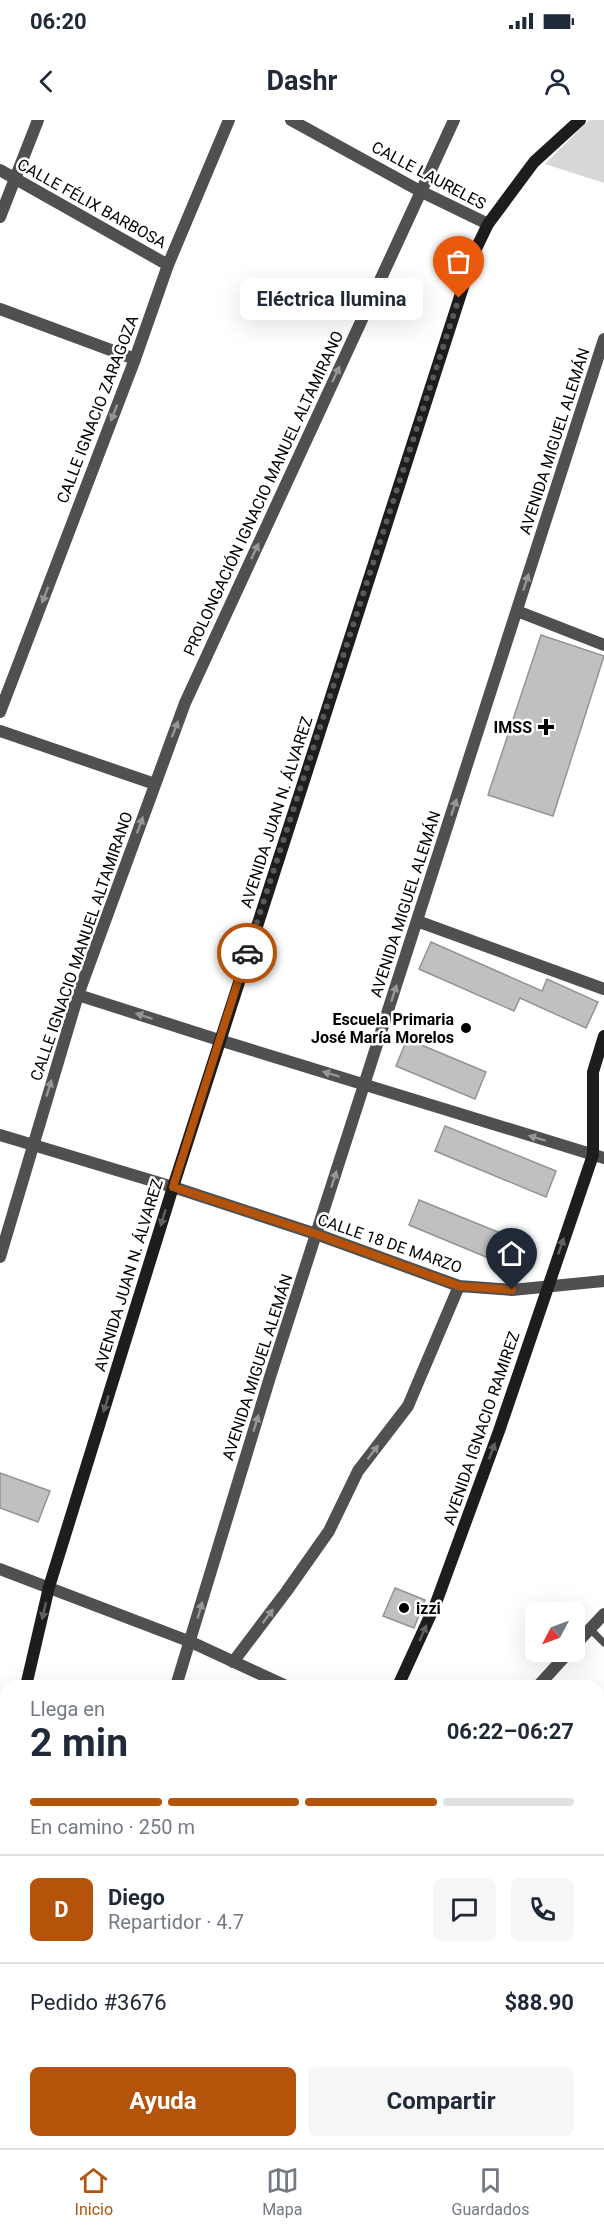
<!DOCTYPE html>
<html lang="es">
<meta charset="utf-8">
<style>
:root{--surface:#fff;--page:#f6f6f7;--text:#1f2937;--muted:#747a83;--line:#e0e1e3;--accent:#b45309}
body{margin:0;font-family:Roboto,sans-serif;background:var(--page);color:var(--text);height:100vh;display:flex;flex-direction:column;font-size:22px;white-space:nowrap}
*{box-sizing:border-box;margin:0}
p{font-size:20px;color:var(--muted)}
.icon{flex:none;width:33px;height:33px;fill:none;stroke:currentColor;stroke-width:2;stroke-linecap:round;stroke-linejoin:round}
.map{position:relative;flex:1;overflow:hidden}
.sheet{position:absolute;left:0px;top:1560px;width:604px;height:468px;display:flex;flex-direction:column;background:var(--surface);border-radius:18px 18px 0 0;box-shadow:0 6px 24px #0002}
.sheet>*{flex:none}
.needle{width:39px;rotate:229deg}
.fabs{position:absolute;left:525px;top:1482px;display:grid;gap:12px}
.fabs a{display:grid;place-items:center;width:60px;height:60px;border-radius:9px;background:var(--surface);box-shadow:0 6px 24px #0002;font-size:30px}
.pin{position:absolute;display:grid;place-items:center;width:51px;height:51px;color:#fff;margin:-62px -26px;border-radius:50% 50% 50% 0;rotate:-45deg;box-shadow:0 0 6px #0007}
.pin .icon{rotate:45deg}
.courier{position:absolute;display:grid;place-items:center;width:60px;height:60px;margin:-30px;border:4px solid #b45309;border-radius:50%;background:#fff;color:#222;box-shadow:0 2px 8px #0007}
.bubble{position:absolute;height:42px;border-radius:9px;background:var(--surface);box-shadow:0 6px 24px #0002;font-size:20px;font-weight:700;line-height:42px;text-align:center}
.summary em{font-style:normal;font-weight:700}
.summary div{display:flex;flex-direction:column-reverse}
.summary{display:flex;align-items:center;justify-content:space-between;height:102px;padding:0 30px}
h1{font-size:39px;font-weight:700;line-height:45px}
.bar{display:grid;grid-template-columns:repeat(4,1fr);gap:9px 6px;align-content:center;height:72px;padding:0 30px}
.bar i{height:8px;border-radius:4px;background:var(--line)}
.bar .current{background:var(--accent)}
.bar p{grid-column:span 4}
.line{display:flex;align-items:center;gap:15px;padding:0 30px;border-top:2px solid var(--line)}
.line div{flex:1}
.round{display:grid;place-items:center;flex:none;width:63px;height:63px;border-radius:9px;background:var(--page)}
.primary-button{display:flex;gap:12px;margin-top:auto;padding:12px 30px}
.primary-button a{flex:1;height:69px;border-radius:9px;background:var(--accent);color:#fff;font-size:24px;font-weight:700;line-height:69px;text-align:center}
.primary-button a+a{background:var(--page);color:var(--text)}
.status{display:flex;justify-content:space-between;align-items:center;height:42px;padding:0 30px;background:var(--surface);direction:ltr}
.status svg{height:16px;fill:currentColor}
header{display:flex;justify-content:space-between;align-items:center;height:78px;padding:0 30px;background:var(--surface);font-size:27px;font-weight:700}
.dock{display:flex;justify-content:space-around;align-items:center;height:84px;border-top:2px solid var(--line);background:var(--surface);font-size:16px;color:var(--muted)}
.dock a{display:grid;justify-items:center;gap:3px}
.dock .current{color:var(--accent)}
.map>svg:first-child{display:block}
.green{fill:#d7d7d7}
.building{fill:#c0c0c0;stroke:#949494;stroke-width:1.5}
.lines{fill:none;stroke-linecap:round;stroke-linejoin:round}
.service{stroke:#505050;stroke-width:7}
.pedestrian{stroke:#505050;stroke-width:10}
.minor{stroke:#505050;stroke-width:12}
.tertiary{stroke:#505050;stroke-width:12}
.secondary{stroke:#1d1d1d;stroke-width:12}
.oneway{fill:#969696}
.oneway2{fill:#616161}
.done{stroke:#595959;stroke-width:6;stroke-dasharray:0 10.8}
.route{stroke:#b45309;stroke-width:8}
.poi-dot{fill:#000;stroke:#fff;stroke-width:2}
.labels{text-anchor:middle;stroke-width:5;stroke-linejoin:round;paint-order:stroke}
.street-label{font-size:16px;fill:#000;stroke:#fff}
.poi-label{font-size:16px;font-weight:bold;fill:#000;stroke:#fff;text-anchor:end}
</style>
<div class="status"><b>06:20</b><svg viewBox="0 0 49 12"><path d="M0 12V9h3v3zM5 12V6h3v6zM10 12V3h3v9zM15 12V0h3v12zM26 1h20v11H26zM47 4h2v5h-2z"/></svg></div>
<header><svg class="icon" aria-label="back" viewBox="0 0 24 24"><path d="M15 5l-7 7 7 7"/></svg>Dashr<svg class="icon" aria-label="person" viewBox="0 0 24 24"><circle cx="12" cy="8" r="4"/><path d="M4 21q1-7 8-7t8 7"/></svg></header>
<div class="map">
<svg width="604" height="2028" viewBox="0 0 604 2028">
<rect width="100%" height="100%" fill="#fff"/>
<!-- green -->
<path class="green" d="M589,0h15v63l-59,-19z"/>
<!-- building -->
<path class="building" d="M541,515l63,21 -51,160 -65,-21z
M431,822l111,49 5,-12 51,23 -12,26 -66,-30 -6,13 -95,-42z
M407,919l79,33 -11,27 -79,-33z
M445,1006l111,45 -10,26 -111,-46z
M419,1080l111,45 -10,26 -111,-46z
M0,1353l50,18 -12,31 -38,-14z
M395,1468l30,12 -11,28 -31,-12z"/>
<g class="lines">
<!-- service -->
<path class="service" d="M590,1509l14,14
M598,1913l6,-17"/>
<!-- pedestrian -->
<path class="pedestrian" d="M0,1935l6,2
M59,2028l1,-6"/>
<!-- minor -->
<path class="minor" d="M0,50l168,95
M0,97l38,-97
M517,491l87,34
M0,592l135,-353
M0,611l155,53
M417,801l187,68
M78,875l141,45 385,118
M173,1067l143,47 143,52 53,4 92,-9
M0,1137l78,-262 107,-292 269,-583
M0,1449l191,73 95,44
M233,1542l53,-70 43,-61 29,-60 50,-65 51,-120
M176,1566l94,-309 334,-1038
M354,2022l22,6"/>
<!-- tertiary -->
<path class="tertiary" d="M291,0l129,71 68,33
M0,189l135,50 33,-94 61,-145
M0,1015l173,52
M574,1526l30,-32
M538,1566l31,-34
M0,1798l6,1
M598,1955l6,2
M340,2028l1,-6"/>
<!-- secondary -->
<path class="secondary" d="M26,1566l23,-99 124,-400 301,-934 14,-29 46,-62 46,-42
M398,1566l38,-83 63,-172 94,-276v-83l11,-36
M0,1673l6,-23
M197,2028l2,-6"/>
</g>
<!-- one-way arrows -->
<defs><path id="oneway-solid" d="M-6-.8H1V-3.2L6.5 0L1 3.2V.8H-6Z" transform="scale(1.5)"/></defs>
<g class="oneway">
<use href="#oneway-solid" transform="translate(336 254) rotate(-65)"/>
<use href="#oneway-solid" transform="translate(114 293) rotate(111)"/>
<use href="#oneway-solid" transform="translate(255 431) rotate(-65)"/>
<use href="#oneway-solid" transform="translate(526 462) rotate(-72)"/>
<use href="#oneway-solid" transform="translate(45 475) rotate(111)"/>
<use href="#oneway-solid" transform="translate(175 609) rotate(-69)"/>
<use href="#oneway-solid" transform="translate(454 687) rotate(-72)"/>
<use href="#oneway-solid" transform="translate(140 705) rotate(-70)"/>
<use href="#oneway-solid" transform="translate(394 873) rotate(-72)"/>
<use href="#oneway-solid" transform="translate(144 896) rotate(-162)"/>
<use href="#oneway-solid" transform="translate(331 954) rotate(-163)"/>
<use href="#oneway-solid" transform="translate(49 968) rotate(-73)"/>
<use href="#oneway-solid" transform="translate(537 1018) rotate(-163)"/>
<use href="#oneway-solid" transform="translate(334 1059) rotate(-72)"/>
<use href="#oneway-solid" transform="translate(256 1303) rotate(-73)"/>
<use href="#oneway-solid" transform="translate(373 1332) rotate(-53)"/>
<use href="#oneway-solid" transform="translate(200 1490) rotate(-74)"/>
<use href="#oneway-solid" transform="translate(268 1496) rotate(-53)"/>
</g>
<g class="oneway2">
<use href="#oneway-solid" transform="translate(163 1098) rotate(107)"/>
<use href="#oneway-solid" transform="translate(561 1126) rotate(-71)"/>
<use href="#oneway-solid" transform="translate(106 1284) rotate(107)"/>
<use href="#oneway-solid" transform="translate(492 1331) rotate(-70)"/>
<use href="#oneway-solid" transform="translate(44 1491) rotate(103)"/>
<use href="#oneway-solid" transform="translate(423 1513) rotate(-66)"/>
</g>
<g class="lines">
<!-- done -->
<path class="done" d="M247,833l212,-655"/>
<!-- route -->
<path class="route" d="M247,833l-74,234 143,47 143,52 53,4"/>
</g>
<!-- markers -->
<g class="poi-dot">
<path d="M543 598h6v6h6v6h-6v6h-6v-6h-6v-6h6z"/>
<circle cx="466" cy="908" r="6"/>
<circle cx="404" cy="1488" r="6"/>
</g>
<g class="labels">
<!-- street labels -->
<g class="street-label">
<text transform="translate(429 55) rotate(28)" y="6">CALLE LAURELES</text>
<text transform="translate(92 83) rotate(29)" y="6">CALLE FÉLIX BARBOSA</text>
<text transform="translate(97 289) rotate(-69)" y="6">CALLE IGNACIO ZARAGOZA</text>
<text transform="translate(554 321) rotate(-72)" y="6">AVENIDA MIGUEL ALEMÁN</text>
<text transform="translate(263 373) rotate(-65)" y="6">PROLONGACIÓN IGNACIO MANUEL ALTAMIRANO</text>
<text transform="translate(276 692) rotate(-72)" y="6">AVENIDA JUAN N. ÁLVAREZ</text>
<text transform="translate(405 784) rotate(-72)" y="6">AVENIDA MIGUEL ALEMÁN</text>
<text transform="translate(81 826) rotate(-71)" y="6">CALLE IGNACIO MANUEL ALTAMIRANO</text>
<text transform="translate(390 1123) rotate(19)" y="6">CALLE 18 DE MARZO</text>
<text transform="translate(128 1155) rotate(-73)" y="6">AVENIDA JUAN N. ÁLVAREZ</text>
<text transform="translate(257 1247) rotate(-72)" y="6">AVENIDA MIGUEL ALEMÁN</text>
<text transform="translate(481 1308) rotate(-71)" y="6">AVENIDA IGNACIO RAMIREZ</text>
</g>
<!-- poi labels -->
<g class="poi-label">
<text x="532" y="613">IMSS</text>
<text x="454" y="905">Escuela Primaria<tspan x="454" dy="18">José María Morelos</tspan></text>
<text x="416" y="1494" text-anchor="start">izzi</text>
</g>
</g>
</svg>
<div class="fabs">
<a><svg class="needle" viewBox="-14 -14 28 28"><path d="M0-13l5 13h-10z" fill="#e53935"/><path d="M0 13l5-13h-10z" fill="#747a83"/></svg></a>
</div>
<div class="pin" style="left:459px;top:178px;background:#ea580c"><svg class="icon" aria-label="bag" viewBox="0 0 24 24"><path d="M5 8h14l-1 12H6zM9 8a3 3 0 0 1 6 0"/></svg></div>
<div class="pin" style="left:512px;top:1170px;background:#1f2937"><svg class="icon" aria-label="home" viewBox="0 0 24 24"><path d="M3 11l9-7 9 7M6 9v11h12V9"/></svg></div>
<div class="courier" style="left:247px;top:833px"><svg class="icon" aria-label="car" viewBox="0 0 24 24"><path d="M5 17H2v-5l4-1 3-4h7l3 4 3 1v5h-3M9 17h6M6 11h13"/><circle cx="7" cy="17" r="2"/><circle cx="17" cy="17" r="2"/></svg></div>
<div class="bubble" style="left:240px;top:158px;width:183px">Eléctrica Ilumina</div>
<section class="sheet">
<div class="summary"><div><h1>2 min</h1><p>Llega en</p></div><em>06:22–06:27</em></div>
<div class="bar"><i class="current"></i><i class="current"></i><i class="current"></i><i></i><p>En camino · 250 m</p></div>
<div class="line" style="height:108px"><b class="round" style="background:var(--accent);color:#fff">D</b><div><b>Diego</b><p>Repartidor · 4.7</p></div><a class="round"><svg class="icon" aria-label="chat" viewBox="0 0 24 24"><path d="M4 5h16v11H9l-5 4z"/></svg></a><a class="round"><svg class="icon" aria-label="phone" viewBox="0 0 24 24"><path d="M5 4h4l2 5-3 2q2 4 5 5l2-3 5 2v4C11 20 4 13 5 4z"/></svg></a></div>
<div class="line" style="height:78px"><div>Pedido #3676</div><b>$88.90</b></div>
<div class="primary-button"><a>Ayuda</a><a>Compartir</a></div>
</section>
</div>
<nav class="dock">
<a class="current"><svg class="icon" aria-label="home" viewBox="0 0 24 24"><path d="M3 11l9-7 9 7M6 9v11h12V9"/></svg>Inicio</a>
<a><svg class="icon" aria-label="map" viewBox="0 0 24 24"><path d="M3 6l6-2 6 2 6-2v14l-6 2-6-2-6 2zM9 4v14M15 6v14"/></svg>Mapa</a>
<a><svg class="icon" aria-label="saved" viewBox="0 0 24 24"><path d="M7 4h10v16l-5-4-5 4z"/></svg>Guardados</a>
</nav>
